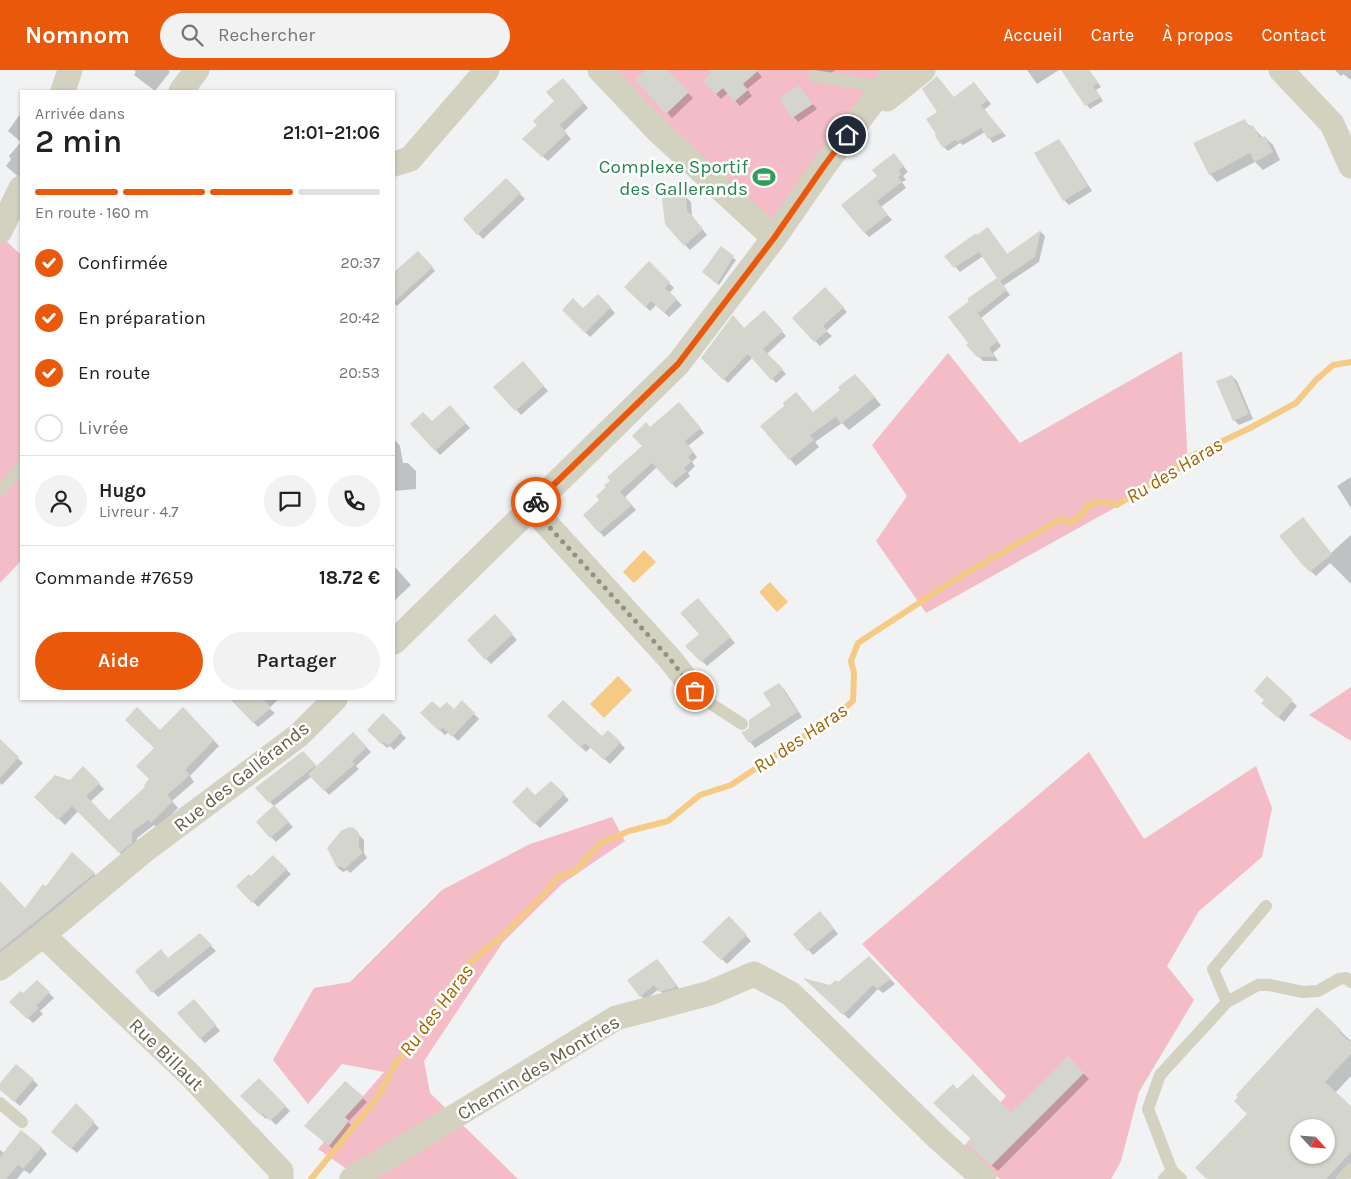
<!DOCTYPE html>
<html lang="fr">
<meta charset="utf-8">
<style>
:root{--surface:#fff;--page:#f2f2f2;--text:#222;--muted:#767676;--line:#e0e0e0;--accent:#ea580c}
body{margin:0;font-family:Karla,sans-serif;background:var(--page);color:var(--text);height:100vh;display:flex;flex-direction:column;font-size:19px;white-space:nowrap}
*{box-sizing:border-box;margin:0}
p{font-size:16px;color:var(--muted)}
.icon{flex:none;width:28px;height:28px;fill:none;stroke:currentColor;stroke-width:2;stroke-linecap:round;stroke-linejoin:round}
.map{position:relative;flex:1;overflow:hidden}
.panel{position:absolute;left:20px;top:20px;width:375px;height:610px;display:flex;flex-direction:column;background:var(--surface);border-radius:0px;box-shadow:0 1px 4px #0004}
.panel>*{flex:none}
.needle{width:32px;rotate:116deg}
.controls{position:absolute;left:1290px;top:1049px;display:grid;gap:10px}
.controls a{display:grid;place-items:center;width:45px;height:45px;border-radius:50%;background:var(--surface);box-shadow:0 1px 4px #0004;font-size:25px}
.pin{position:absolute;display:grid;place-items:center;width:42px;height:42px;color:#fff;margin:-21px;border:2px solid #fff;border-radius:50%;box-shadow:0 1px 5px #0007}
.courier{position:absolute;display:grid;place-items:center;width:50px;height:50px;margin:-25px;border:4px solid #ea580c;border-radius:50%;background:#fff;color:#222;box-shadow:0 1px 6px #0007}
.head em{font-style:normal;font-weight:600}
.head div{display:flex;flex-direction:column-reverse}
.head{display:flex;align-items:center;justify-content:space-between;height:85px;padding:0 15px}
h1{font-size:32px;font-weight:600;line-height:38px}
.bar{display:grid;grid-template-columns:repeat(4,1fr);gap:8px 5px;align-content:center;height:60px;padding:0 15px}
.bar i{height:6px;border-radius:4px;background:var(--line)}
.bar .selected{background:var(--accent)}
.bar p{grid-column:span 4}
.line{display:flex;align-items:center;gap:12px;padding:0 15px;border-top:1px solid var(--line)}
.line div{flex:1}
.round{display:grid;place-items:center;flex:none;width:52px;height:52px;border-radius:26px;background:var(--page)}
ol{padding:0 15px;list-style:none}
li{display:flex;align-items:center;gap:15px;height:55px}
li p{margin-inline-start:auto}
li .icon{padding:5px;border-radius:50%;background:var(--accent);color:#fff;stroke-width:4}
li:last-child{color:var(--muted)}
li i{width:28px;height:28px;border:2px solid var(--line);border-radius:50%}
.button{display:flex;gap:10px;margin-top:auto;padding:10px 15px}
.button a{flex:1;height:58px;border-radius:30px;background:var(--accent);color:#fff;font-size:20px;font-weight:600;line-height:58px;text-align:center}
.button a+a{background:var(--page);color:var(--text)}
header{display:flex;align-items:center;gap:30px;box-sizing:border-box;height:70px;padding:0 25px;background:var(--accent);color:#fff}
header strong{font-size:24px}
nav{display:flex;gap:28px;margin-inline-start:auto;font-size:18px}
.search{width:350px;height:45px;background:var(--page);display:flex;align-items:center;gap:12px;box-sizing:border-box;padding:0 18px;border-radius:28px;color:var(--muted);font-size:19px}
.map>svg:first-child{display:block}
.green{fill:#f3bcc7}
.water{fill:#f4ca85}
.shadow{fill:#0003;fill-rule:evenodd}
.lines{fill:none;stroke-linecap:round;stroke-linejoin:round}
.stream{stroke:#f4ca85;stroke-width:6}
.building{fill:#d4d5cc;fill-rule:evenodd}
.lane{stroke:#d3d1c0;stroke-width:12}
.street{stroke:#d3d1c0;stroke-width:25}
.done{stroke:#929183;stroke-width:5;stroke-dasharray:0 9}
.route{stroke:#ea580c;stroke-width:6}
.labels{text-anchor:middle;stroke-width:5;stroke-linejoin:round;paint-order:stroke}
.leisure-label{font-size:19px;fill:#27864d;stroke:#fff;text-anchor:end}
.street-label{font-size:19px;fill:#605d46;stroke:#fff}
.water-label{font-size:20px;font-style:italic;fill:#a06403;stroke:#fff}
</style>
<header>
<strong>Nomnom</strong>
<div class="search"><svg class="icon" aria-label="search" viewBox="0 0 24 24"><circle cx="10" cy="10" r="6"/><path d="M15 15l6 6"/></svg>Rechercher</div>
<nav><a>Accueil</a><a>Carte</a><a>À propos</a><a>Contact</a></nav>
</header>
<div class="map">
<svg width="1351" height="1109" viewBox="0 0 1351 1109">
<rect width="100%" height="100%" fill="#f0f2f3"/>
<!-- green -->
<path class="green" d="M615,0h274l-37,45 -80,104 -97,-83z
M0,165l21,20v306l-21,22z
M1182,281l6,116 -262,146 -50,-72 31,-45 -35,-51 76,-92 72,90z
M1351,617v54l-42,-26z
M1089,682l55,87 112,-73 16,42 -10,49 -63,54 -32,55 27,34 -55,92 -18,69 -10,18h-111l-39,-29 45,-54 -144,-152z
M612,747l13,24 -63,43 -59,58 -79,119 6,32 88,86h-157l-43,-30 66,-77 -42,-8 -34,40 -35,-44 41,-72 36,-6 92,-92 88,-46z"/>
<!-- water -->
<path class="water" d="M644,480l12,12 -22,21 -11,-11z
M770,512l18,20 -11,10 -18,-20z
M618,606l14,14 -28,28 -14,-14z"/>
<!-- shadow -->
<path class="shadow" d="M134,0h34l2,2 -15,19 -21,-16 2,-3z
M647,0h18l28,28 -21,20 -36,-38z
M717,0h39l6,7 -15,12 5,7 -12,10 -12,-13 -7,6 -5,-5z
M814,0h22l-14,8z
M1027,0h32l-22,14z
M1062,0h27l12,17 -5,3 7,11 -13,8z
M1335,0h16v10l-8,-6 -2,2z
M568,14l20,24 -24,23 7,8 -23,22 -24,-22 14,-14z
M798,16l19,23 -19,13 -17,-22z
M978,18l13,16 -7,6 22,26 -13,7 -8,-11 -22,13 -3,-2 -12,8 -4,-4 10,-49z
M21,43v66l-15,-13 5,-7 -2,-3 12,-14 -13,-11z
M1245,51l6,6h2l10,11 2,-1 8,8 7,15 -17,10 -8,-8 -38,20 -7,-8z
M1058,70l5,5 29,46 -23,14 -5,-5z
M898,89l10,13 -5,4 3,4 -4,2 4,6 -25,19 11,13 -23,17 -5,-5 14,-56z
M506,110l19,19 -42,40 -19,-20z
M686,127l5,5 1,14 15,19 -17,15 -5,-5z
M988,159l20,26 33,-23 4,4 -6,26 -36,24 7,9 -29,23 20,28 -8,7 5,8h-15l-15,-16 2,-2 -20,-26 49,-39 -16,-22 -23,16 -14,-16z
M721,178l15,12 -17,25 -13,-11z
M417,182l18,19 -38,35 -3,-3v-29z
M649,193l25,25 -5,5 13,12 -13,12 -13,-12 -6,6 -24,-24z
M825,219l22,23 -21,19 6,5 -12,10 -27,-28z
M598,225l17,18 -25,24 -27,-27h20z
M764,242l22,24 -19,18 19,20 -10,9 -23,-26 -25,26 -26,-25 42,-29z
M527,297l21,24 -27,24 -26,-28z
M1232,306l5,5 16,38 -14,6 -5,-5z
M862,312l19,23 -32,25 -7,-7 -27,19 4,5 -23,19 -6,-7 24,-45 28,-24z
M450,337l20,21 -30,27 -29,-31 21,-1z
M683,338l21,25 -16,13 9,11 -5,5 3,4 -7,7 2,3 -14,12 -19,-21 -32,30 11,13 -32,27 -19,-22 15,-15 8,-13 36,-41 6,-18z
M394,369l6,7 3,17h5l8,8v18l-22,2z
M1351,407v31l-14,-22z
M1351,465v49l-21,-21 -14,13 -15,-14 30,-9z
M394,496l17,19 -17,16z
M702,535l33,38 -28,23 -20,-20 13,-12z
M495,546l22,24 -26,24 -22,-23z
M1267,608l30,28 -13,16 -16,-14 -2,-7z
M779,614l5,5 18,28 -47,31 -12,-15h3l26,-28z
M246,629h33l-10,9 6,5 -17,14 -20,-21z
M462,632l17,17 -21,22 -9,-9 -4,3 -19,-17 14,-8h14z
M183,638l36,38 -29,30 4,6 -22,19 6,7 -20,20 -4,-3 -17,13v10l-12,10 -47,-47 -13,14 -29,-28 34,-15 13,-14 21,21 -14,13 19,19 38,-34 4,-8 9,-48z
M383,645l23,23 -12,12 -4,-4 -3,2 -19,-18z
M549,646l71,27 5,5 -15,16 -19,-17 -5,5z
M353,664l18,18 -15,14 3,3 -30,26 -17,-19 -38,30 -18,-18 46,-36 15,15z
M0,672l23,21 -21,22 -2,-2z
M551,712l18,18 -29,28 -26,-26 21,-5z
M274,737l19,20 -17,15 -19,-20z
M353,759l11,11v13l3,5 -17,15 -3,-3 -4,2 -5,-4z
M72,784l28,25 -100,82v-79l25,28 21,-22z
M273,787l18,17 -33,33 -20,-21 13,-8z
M825,847l13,17 -25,21 -19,-21z
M729,848l22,23 -24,23 -23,-22z
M200,865l16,16 -58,46 -22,-26 25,-20 8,8z
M869,887l26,27 -12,9 -5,-4 -29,30 -42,-39 23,7 8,-3z
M661,894l19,26 -16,5 -5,-6 -14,11 -4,-4z
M37,911l17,17 -14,13 3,3 -10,9 -22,-21 12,-7z
M199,935l21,26 -15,12 -5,-5z
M1317,939l34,32 -2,2 2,2v31l-16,17 16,15v66l-5,5h-138zM1299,1058h27v27h-27z
M1068,988l21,21 -91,92 -24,-21 -17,-60 54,25z
M259,1009l31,32 -14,14 -8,-8 -2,2 -24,-23z
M33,1010l5,5 -18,21 -20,-17v-4z
M345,1013l22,19 -19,20 4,4 -18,24 -24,-20z
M76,1035l23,23 -22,25 -19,-16z
M41,1077l6,7 -17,20 -6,-4 -7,9h-17v-29l4,3z"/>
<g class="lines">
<!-- stream -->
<path class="stream" d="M311,1109l66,-81 20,-37 14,-14 52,-78 40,-34 43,-43 12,-15 17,-6 26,-28 28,-12 39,-10 32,-26 31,-10 109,-73 13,-11 1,-28 -3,-12 7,-18 96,-63 107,-61 8,4 11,-6 8,-12 13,-3 16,3 29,-18 43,-30 61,-29 46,-25 20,-23 17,-15 18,-3"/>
</g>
<!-- building -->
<path class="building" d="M645,0h22l22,22 -23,22 -31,-34z
M708,0h51l-16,14 5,6 -14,12 -11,-14 -8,7 -12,-15 8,-7z
M1061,0h28l9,13 -5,3 8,11 -16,9z
M937,6l17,21 20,-15 14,18 -7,5 22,27 -15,7 -7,-11 -23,14 -3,-2 -12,8 -8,-12 1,-2 -10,-15 11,-7 -15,-23z
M563,8l21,25 -24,22 7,8 -25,24 -20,-18 15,-14 -4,-4 21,-20 -8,-9z
M798,15l15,19 -21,14 -13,-19z
M1245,49l4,8 4,-2 7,13 5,-2 8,16 -18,10 -5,-9 -41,22 -16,-32z
M1059,69l29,47 -25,15 -29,-48z
M894,83l10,13 -5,4 2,5 -3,2 4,5 -25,19 11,14 -24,18 -23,-28 36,-29 -5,-6z
M506,108l15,15 -44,42 -14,-16z
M686,126l1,14 16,19 -19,17 -19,-22 -3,-26z
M988,157l19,27 34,-24 -6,27 -35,24 7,9 -29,23 20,28 -9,7 6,9h-18l-11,-12 2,-2 -20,-26 20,-15v-4l29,-20 -18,-26 -25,16 -10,-12 32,-23 1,2z
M721,176l13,10 -17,28 -15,-12z
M418,181l15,16 -39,35v-30z
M649,191l21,21 -5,6 12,11 -13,14 -13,-12 -6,6 -21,-20z
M825,217l19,20 -21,19 5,5 -14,11 -22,-24z
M598,224l13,13 -26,26 -23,-23 11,-12 10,10z
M764,240l19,21 -20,18 20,20 -12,11 -23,-26 -25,26 -22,-22 32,-43 11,13z
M523,291l21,25 -29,25 -22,-24z
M855,304l20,23 -34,27 -5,-7 -26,18 4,5 -25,20 -29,-34 24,-20 -1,-3 13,-11 17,20 27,-22 -2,-3z
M1232,305l17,39 -16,7 -17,-40z
M679,332l22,26 -16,13 9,11 -6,5 4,4 -8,7 3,3 -16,13 -19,-21 -32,29 12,13 -33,28 -16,-18 16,-15 -3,-4 10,-9 -2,-2 6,-4 -3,-4 35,-31 -10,-10 14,-14 4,5z
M450,335l16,18 -31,28 -25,-27 13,-12 9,9z
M1303,447l29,37 -22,18 -9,-9 -22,-27z
M698,528l33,39 -30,25 -16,-16 14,-12 -19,-21z
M495,544l18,20 -28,26 -18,-20z
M1267,606l26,24 -15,18 -17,-15 3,-3 -10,-9z
M779,613l19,29 -49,31 -8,-11 4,-1 4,-3v-8l22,-15 -8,-12z
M230,629h33l8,9 -18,15z
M462,630l13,13 -23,24 -9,-9 -4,3 -19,-18 12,-12 8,7 7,-6 7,7z
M563,630l39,36 6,-6 13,12 -17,18 -19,-17 -4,5 -34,-32z
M137,637l23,23 23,-23 31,33 -29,30 5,5 -23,20 6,6 -22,22 -3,-3 -16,12v11l-13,10 -47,-47 -14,14 -24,-23 21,-22 15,5 13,-14 17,17 -14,13 23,24 36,-33 -1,-2 5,-6 -13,-13 18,-18 -29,-28z
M383,643l19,19 -14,14 -4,-4 -3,2 -14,-14z
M353,662l14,15 -15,14 3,3 -31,27 -16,-17z
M0,669l19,18 -19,21z
M303,681l13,14 -47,38 -14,-15z
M551,711l14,13 -31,30 -22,-22 15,-15 8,8z
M274,735l15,17 -19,16 -14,-16z
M349,757l5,1 5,5v14l4,6 -19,16 -3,-3 -4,2 -10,-20 14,-17z
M72,782l23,21 -95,77v-69l25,27 18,-24 3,2z
M273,785l14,14 -35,34 -16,-17 13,-12 2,2z
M820,841l14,18 -27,22 -14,-17z
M729,846l18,19 -26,25 -19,-18z
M200,863l12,12 -60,48 -17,-22 26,-22 7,9z
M869,886l22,23 -14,10 -4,-4 -30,30 -40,-37 27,7 6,-5 2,2z
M657,889l20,26 -4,3 -14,4 -5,-7 -14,12 -13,-17z
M37,910l13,12 -14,14 3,2 -12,11 -18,-17 11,-11 3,2z
M194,929l22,26 -16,14 -23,-26z
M1317,937l24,23 -2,2 12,11v11l-26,28 26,24v46l-25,27h-119l-12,-11 52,-54 -13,-13 4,-4 -2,-2zM1299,1058h27v27h-27z
M1068,986l16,17 -93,93 -24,-22 4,-5 -38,-36 20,-19 4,5 16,-15 38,39z
M16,994l18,15 -20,23 -14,-12v-7z
M259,1008l27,28 -16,15 -8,-8 -2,2 -20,-19z
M345,1011l19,16 -19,20 4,4 -20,25 -25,-20z
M76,1033l19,19 -24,27 -20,-17z
M21,1060l21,17 -19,22 -5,-4 -12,14h-6v-22z"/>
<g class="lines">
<!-- lane -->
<path class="lane" d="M814,6l70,11
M0,421l21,-24
M695,621l4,5 43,28
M1227,932l-14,-33 53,-63
M0,1033l22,19
M1172,1101l-24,-62 12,-34 67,-73 31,-17h11l34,7 15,-1 21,-12 7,-1 5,4
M1164,1109l8,-8 9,8
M1342,1109l9,-10"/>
<!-- street -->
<path class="street" d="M600,0l56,59 118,109
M1281,0l51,54 19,42
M63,21l7,-21
M181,21l16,-21
M887,29l36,-29
M394,94l16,-5 77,-89
M0,161l21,-43
M531,437l139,152 25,32
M394,572l284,-278 96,-126 50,-72 73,-96
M43,865l147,140 91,96v8
M0,898l43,-33 102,-85 154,-115 36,-36
M352,1109l264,-161 94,-25 44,-19 37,20 147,144 46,41"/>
</g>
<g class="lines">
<!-- done -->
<path class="done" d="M536,432l-5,5 139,152 25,32"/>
<!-- route -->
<path class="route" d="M536,432l142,-138 96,-126 50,-72 23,-31"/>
</g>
<!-- icons -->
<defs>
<symbol id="stadium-bare" viewBox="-9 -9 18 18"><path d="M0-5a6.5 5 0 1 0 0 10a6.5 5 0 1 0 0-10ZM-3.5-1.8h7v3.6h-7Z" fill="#2e9e5b" stroke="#fff" stroke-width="2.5" paint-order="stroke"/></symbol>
</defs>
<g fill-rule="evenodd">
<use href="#stadium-bare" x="748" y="91" width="32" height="32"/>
</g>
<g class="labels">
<!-- leisure labels -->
<g class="leisure-label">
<text x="748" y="103">Complexe Sportif<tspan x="748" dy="22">des Gallerands</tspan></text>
</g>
<!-- street labels -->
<g class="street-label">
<text transform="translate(241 706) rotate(-38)" y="7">Rue des Gallérands</text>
<text transform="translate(167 984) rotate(44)" y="7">Rue Billaut</text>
<text transform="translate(538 997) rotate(-31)" y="7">Chemin des Montries</text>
</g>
<!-- water labels -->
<g class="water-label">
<text transform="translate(1174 400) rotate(-31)" y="7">Ru des Haras</text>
<text transform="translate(800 668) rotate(-34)" y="7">Ru des Haras</text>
<text transform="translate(436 940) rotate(-53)" y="7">Ru des Haras</text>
</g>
</g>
</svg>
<div class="controls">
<a><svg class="needle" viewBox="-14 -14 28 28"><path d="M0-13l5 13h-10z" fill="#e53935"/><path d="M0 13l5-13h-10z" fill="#767676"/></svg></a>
</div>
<div class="pin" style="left:695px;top:621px;background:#ea580c"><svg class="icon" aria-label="bag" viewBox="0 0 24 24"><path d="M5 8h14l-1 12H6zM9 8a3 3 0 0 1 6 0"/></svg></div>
<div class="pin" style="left:847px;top:65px;background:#1f2937"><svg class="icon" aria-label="home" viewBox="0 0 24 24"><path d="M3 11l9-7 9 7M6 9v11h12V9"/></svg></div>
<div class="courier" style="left:536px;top:432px"><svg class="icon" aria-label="bike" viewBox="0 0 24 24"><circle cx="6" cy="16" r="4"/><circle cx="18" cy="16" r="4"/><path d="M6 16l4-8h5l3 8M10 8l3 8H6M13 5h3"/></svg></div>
<section class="panel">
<div class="head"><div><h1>2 min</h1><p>Arrivée dans</p></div><em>21:01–21:06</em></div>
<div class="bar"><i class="selected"></i><i class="selected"></i><i class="selected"></i><i></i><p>En route · 160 m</p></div>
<ol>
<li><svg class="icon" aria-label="check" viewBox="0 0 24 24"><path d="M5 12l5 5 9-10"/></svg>Confirmée<p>20:37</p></li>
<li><svg class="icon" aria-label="check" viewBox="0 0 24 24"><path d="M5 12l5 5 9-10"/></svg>En préparation<p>20:42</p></li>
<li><svg class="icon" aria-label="check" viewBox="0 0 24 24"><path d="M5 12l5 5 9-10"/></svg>En route<p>20:53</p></li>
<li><i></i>Livrée</li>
</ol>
<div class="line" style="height:90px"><a class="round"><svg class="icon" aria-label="person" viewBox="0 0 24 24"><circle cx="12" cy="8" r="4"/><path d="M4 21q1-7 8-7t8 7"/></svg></a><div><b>Hugo</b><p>Livreur · 4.7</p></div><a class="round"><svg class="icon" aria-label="chat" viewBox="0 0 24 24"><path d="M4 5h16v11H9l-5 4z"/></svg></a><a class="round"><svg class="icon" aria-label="phone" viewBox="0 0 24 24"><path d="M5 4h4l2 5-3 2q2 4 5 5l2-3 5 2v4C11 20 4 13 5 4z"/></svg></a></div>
<div class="line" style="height:65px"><div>Commande #7659</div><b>18.72 €</b></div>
<div class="button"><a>Aide</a><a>Partager</a></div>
</section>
</div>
